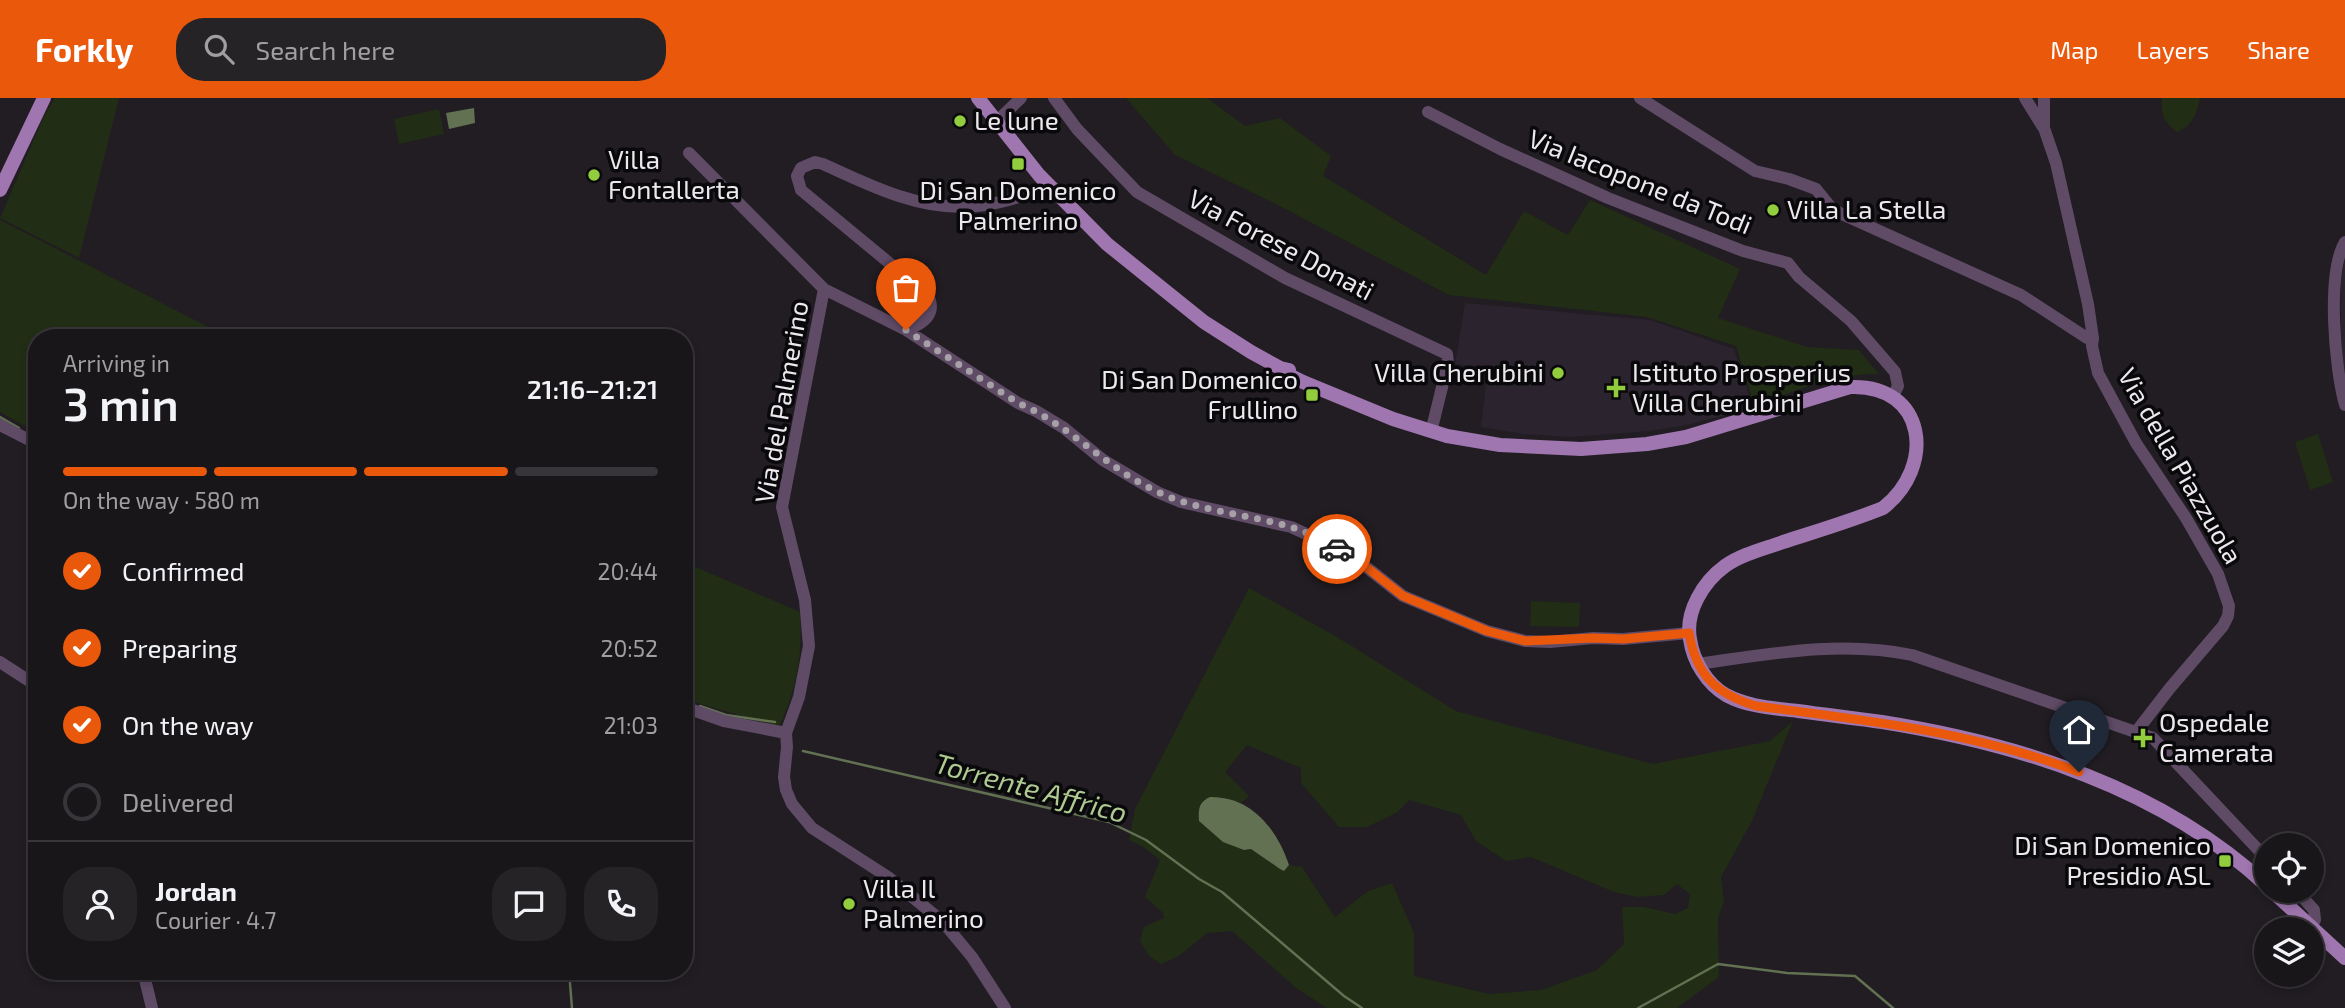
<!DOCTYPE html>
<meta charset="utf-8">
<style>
:root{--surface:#19161a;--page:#262327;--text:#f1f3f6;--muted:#9f9fa2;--line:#373539;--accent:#ea580c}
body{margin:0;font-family:"Exo 2",sans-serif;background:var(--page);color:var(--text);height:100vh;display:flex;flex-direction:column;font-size:26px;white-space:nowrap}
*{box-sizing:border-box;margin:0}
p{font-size:23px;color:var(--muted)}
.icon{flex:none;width:38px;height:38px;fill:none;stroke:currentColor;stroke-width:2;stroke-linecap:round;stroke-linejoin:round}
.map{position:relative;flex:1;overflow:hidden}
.drawer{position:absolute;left:28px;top:231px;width:665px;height:651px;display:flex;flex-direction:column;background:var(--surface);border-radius:28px;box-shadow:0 4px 10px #0003,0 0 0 2px var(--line)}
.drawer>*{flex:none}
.fabs{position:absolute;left:2254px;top:735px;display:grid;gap:14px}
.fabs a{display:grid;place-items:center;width:70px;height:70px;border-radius:50%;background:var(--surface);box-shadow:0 4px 10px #0003,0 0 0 2px var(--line);font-size:35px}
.pin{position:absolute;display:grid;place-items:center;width:60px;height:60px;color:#fff;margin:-72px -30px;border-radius:50% 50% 50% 0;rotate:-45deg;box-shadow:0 0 7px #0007}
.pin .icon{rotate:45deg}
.courier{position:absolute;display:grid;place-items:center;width:70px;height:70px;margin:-35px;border:5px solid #ea580c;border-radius:50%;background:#fff;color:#222;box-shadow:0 2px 9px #0007}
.headline em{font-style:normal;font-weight:600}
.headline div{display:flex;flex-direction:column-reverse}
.headline{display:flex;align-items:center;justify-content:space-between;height:119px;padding:0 35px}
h1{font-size:46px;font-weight:600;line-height:52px}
.bar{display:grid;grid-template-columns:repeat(4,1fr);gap:10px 7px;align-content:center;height:84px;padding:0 35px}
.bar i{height:9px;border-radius:5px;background:var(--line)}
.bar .on{background:var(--accent)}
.bar p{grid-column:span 4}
.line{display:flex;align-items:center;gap:18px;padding:0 35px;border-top:2px solid var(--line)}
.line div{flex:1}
.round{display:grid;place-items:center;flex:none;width:74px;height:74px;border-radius:28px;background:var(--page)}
ol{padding:0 35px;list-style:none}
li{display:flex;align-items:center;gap:21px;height:77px}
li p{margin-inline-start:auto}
li .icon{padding:7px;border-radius:50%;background:var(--accent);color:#fff;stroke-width:4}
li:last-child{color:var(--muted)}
li i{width:38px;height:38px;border:4px solid var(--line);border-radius:50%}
header{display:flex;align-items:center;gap:42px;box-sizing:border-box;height:98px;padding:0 35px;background:var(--accent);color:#fff}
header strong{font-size:33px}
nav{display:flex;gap:38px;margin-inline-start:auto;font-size:24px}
.search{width:490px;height:63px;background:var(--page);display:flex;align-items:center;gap:18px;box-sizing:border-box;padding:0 24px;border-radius:28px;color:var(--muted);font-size:26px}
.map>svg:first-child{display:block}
.built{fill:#2b232e}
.green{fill:#212d14;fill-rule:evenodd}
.water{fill:#627151}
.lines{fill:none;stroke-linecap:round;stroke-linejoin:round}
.stream{stroke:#627151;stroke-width:2.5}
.minor{stroke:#5f4b66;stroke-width:12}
.major{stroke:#9f76af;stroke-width:14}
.done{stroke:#a5a1a6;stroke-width:7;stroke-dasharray:0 12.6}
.route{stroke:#ea580c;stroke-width:9}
.poi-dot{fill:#92cd3e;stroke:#09080a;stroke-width:2.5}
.labels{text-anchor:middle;stroke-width:7;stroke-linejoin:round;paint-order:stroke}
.poi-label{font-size:26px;fill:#ece8ed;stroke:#09080a;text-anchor:start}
.street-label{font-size:26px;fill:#ece8ed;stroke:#09080a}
.water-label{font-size:28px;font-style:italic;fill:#aec991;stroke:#09080a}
</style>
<header>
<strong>Forkly</strong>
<div class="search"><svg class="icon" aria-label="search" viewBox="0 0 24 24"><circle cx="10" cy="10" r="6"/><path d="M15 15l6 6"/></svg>Search here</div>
<nav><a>Map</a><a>Layers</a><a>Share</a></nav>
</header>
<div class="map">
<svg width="2345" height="910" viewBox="0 0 2345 910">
<rect width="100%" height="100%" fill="#211d23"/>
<!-- built -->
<path class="built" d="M2345,160v134l-4,-27v-85z
M1465,205l185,17 84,29 19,59 -67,17 -37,6 -78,6 -48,-3 -42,-7 7,-58 -33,-5z"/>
<!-- green -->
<path class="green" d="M55,0h64l-40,160 -79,-40 44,-102z
M1126,0h81l38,28 35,-8 51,38 -8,20 163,99 38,-64 44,24 22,-35 150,69 -22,49 89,29 52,3 20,24c-44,-1 -84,17 -125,32l-18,-60 -89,-29 -198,-22 -175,-92 -99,-48z
M2162,0h38c-3,16 -8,28 -23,34 -13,-10 -17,-17 -15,-34z
M439,11l5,25 -45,10 -5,-25z
M0,122l230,118h-193v95l-37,-21z
M2318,336l15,48 -23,8 -15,-48z
M684,464l116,50c3,43 -3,76 -21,115l-95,-28z
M1249,490l88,49 119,74 197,53 117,-23 23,-20 -41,100 -31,56 3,24 -6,17 1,59 -42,31h-350l-31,-20 -64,-57 -25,2 -28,23 -18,8 -12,-8 -9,-15 4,-14 20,-9 -1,-5 -18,-16 15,-37 -17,-13 -14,-7 6,-31zM1247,647l54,23v15l38,44h28l31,-15 11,-12 52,15 15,26 30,20 25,-4 83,35 23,5 27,-2 13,-11 13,10 -2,14 -13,6 -31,-7h-22l2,37 -27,26 -56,20 -52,4 -75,-18v-43l-22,-50 -24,8 -33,26 -33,-50 -13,-2 -5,6 -33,-22 -7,1 -41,-50c13,-6 24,-2 38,3l8,-7 -24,-24z
M1531,503l49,2 -1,24 -49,-1z"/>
<!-- water -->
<path class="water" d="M474,10l1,15 -26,6 -3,-16z
M1210,699c41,-1 67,32 79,68l-5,6 -4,-2 -29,-20 -7,1 -21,-8 -24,-21c-1,-12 0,-19 11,-24z"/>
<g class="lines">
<!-- stream -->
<path class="stream" d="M0,319l19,11
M700,608l26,9 49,7
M803,653l306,71 37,18 53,39 23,13 122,104 18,12
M569,873l3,37
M1638,910l80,-44 69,9 68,3 38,32"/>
<!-- minor -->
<path class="minor" d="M1054,0l23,31 60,63 148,86 162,76 1,9 -17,69
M1640,0l115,73 34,8 27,10 17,21 188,85 66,43h6
M2025,0l18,29
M2044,0v30l12,35 32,141 5,34 -1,8 6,27 38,70 50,75 32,56 11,32 -1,10 -5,10 -53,62 -34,44
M1428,14l72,37 108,49 135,53 45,12 11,14 52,44 44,51 3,14 -6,12
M996,24l25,-24
M689,55l135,136 82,41 112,73 18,8 28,17 39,32 54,32 24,10 110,25 33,15 41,24 38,30 84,35 38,10 25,1 43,-4 30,1 66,-6
M2345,144c-19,32 -10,127 0,163
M824,191l-42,218 23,93 4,46 -10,51 -13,36 1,14 -3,30 2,13 6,14 20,24 76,49 55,45 29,35 33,51
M906,232c17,-6 31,-15 22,-35l-127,-105 -4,-14 4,-8 14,-6 8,2c46,21 91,44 143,43 28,-1 57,-11 84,-20
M0,327l37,19
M0,564l37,24
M1697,566c72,-10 144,-24 215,-9l241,83 113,120
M684,609l40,14 62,12
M2297,793l17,19 1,10 -4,6
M143,873l9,37"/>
<!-- major -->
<path class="major" d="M978,0l61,77 68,69 97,78 47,30 29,16 9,2
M0,92l44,-92
M1280,270l5,5 18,9 90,37 54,17 53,9 81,4 66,-5 39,-7 164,-50c77,-3 86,80 33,121 -32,13 -66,23 -100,34 -19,7 -41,12 -58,24 -22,16 -40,46 -35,73 3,22 17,45 36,56 22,12 48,13 72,16 28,4 56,7 84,11 138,22 279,66 384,163
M2272,793l73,67"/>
</g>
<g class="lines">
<!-- done -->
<path class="done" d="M906,232l112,73c52,22 89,66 140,89 40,19 87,22 130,34 17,5 34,14 49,23"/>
<!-- route -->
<path class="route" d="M1337,451l28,17 38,30 84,35 38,10 68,-3 30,1 66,-6c7,42 27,61 67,73 109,14 219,26 323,66"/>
</g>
<!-- markers -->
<g class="poi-dot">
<circle cx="960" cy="23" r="7"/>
<rect x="1011" y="59" width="14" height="14" rx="3.5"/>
<circle cx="594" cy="77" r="7"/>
<circle cx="1773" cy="112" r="7"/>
<circle cx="1558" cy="275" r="7"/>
<path d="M1612.5 279.5h7v7h7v7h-7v7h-7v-7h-7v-7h7z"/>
<rect x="1305" y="290" width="14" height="14" rx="3.5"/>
<path d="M2139.5 629.5h7v7h7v7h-7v7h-7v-7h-7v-7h7z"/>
<rect x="2218" y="756" width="14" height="14" rx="3.5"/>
<circle cx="849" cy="806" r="7"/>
</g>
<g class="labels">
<!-- poi labels -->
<g class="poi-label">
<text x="974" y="32">Le lune</text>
<text x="608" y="71">Villa<tspan x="608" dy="30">Fontallerta</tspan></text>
<text x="1018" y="102" text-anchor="middle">Di San Domenico<tspan x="1018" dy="30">Palmerino</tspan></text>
<text x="1787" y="121">Villa La Stella</text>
<text x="1544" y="284" text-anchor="end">Villa Cherubini</text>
<text x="1632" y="284">Istituto Prosperius<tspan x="1632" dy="30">Villa Cherubini</tspan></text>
<text x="1298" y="291" text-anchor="end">Di San Domenico<tspan x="1298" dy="30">Frullino</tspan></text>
<text x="2159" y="634">Ospedale<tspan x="2159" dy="30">Camerata</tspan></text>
<text x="2211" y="757" text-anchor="end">Di San Domenico<tspan x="2211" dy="30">Presidio ASL</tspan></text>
<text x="863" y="800">Villa Il<tspan x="863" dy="30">Palmerino</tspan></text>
</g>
<!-- street labels -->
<g class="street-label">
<text transform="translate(1640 84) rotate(22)" y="9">Via Iacopone da Todi</text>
<text transform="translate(1281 147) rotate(28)" y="9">Via Forese Donati</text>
<text transform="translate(782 304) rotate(-80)" y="9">Via del Palmerino</text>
<text transform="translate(2180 368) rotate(60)" y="9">Via della Piazzuola</text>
</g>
<!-- water labels -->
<g class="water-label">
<text transform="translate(1031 690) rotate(15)" y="10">Torrente Affrico</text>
</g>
</g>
</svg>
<div class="fabs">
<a><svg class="icon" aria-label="locate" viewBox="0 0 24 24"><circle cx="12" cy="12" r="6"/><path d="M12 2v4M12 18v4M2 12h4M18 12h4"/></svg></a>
<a><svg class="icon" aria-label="layers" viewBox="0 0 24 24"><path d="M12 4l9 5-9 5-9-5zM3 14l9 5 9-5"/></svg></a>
</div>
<div class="pin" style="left:906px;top:232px;background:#ea580c"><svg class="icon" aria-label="bag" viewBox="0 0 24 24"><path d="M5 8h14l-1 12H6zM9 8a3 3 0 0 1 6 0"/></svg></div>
<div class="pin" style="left:2079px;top:674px;background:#1f2937"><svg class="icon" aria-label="home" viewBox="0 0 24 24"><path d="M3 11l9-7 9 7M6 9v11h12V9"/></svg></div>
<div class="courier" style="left:1337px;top:451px"><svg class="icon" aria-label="car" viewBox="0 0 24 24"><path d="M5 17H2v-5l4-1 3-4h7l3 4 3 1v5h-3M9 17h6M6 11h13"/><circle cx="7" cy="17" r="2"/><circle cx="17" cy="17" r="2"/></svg></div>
<section class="drawer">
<div class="headline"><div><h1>3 min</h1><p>Arriving in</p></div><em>21:16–21:21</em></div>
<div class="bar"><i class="on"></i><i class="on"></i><i class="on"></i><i></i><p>On the way · 580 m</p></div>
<ol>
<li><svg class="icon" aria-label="check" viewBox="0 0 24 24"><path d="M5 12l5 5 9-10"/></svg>Confirmed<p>20:44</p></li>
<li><svg class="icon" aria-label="check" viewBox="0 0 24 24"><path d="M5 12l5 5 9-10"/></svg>Preparing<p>20:52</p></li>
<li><svg class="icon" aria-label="check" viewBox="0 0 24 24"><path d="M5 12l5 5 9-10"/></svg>On the way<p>21:03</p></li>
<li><i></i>Delivered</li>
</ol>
<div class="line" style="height:126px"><a class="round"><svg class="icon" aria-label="person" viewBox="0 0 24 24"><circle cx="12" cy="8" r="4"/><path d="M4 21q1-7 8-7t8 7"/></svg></a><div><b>Jordan</b><p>Courier · 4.7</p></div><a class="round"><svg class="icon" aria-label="chat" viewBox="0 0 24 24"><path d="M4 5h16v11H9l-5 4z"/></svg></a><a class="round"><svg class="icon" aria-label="phone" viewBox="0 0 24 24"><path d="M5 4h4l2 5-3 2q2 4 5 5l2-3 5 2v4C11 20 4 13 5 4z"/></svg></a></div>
</section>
</div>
